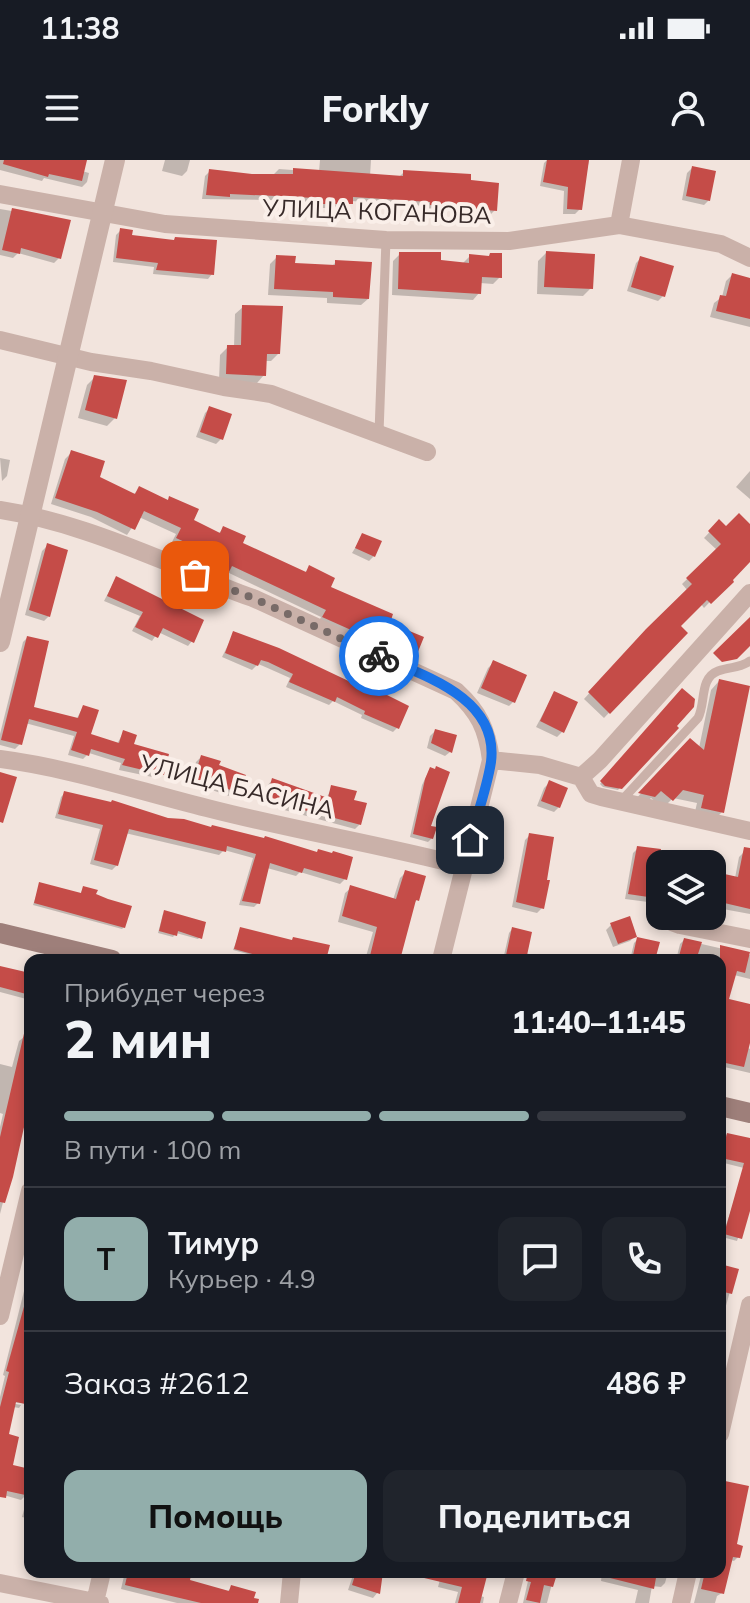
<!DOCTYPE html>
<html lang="ru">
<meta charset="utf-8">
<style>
:root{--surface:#171b24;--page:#20242c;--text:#f1f3f6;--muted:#9ea1a6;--line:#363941;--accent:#92aeab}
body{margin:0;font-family:Mulish,sans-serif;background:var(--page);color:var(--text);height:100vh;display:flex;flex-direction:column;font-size:30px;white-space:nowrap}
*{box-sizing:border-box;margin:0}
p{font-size:26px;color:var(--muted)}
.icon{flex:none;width:44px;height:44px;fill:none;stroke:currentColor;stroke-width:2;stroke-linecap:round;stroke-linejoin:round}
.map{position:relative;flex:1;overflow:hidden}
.drawer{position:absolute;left:24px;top:794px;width:702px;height:624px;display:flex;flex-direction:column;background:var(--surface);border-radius:16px;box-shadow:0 4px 12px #0003}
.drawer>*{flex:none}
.fabs{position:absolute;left:646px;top:690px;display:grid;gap:16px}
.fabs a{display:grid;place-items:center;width:80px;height:80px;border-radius:16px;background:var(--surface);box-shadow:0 4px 12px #0003;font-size:40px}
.pin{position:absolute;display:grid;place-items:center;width:68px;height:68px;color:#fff;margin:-34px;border-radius:16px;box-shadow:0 4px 12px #0006}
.courier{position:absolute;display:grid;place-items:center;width:80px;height:80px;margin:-40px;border:6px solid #1a73e8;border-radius:50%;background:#fff;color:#222;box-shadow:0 2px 10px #0007}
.headline em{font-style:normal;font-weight:800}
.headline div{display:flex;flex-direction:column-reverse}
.headline{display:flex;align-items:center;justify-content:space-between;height:136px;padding:0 40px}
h1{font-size:52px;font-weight:800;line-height:60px}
.bar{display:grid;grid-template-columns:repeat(4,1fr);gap:12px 8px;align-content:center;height:96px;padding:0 40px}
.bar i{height:10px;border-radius:6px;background:var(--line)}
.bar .on{background:var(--accent)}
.bar p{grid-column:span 4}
.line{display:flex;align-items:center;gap:20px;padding:0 40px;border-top:2px solid var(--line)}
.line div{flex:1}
.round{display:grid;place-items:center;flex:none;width:84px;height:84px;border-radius:16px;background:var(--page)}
.button{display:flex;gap:16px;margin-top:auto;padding:16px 40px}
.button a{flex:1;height:92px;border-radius:16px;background:var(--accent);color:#111;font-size:32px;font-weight:800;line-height:92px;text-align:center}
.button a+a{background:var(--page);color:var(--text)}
.status{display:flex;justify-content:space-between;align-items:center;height:56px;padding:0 40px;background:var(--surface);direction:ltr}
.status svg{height:22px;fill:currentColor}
header{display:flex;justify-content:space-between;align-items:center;height:104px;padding:0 40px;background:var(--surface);font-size:36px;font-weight:800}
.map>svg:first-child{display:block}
.shadow{fill:#0003}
.building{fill:#c54c48}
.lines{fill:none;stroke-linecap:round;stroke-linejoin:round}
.service{stroke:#cab1a9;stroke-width:9}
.minor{stroke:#cab1a9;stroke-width:18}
.tertiary{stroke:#cab1a9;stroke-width:20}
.secondary{stroke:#9e7f7a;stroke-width:20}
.done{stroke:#786b68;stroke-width:8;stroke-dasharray:0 14.4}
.route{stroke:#1a73e8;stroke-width:10}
.labels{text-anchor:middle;stroke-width:8;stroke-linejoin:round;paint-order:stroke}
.street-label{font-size:24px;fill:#372a29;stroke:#faefe9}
</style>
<div class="status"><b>11:38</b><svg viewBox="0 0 49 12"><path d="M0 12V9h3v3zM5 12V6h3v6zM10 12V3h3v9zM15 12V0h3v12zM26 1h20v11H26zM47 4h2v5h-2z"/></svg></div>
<header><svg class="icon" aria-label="menu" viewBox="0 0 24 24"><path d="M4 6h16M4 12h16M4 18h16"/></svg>Forkly<svg class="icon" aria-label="person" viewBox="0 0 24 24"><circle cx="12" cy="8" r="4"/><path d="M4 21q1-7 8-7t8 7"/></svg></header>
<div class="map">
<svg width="750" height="1443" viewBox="0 0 750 1443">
<rect width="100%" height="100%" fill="#f2e4dd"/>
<!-- shadow -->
<path class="shadow" d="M0,0h77l5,11 7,2 -2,9 -5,5 -38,-9 -2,3 -42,-11z
M190,0l-3,11 -5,5 -20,-5 3,-11z
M320,0h51l-1,16 28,2 6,-6 64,10 27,28 -5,5 -64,-6v-3l-75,-5 -5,7h-35v-6l-41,-2 -68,-1 3,-23 5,-5 42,5 22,-2 5,-5 40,3z
M547,0h42l-9,49 -5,5h-12l1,-23 -24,-5 4,-23z
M692,8l17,32 -5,5 -22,-5 5,-27z
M0,49l12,2 47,47 -5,5 -36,-10 -5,5 -13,-3z
M121,70l9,6 82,38 -4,5 -55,-5 1,-7 -41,-5 3,-27z
M546,93l45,35 -8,8 -46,-2 1,-33z
M400,94l62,10 8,-8 30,21 -7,7 -13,-1 -1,10 -6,7 -81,-5 1,-34z
M277,97l16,8 38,2 5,-5 32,37 -7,6 -34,-2v-5l-59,-3 2,-31z
M641,98l22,38 -5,5 -31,-10 9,-28z
M732,115l18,5v47l-40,-10 4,-14 8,-6 4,-16z
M243,147l35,47 -7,7h-6l-1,14 -7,8 -38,-2 1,-26 8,-8h6l1,-33z
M95,217l20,41 -8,8 -29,-8 9,-33z
M210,248l11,31 -5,5 -20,-7 9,-24z
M71,293l26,25 37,16 6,-6 26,14 4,-4 21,23 27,13 6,-6 16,16 64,29 6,-5 18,20 59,36 27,34 -6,6 -90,-41 3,-6 -94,-45 -6,7 -26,-12 5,-10 -29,-13 5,-10 -37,-17 -12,18 -36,-18 -40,-13 14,-45z
M0,298l10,2 -3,16 -5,5z
M750,311v28l-14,-12z
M719,362l7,7 24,-2v33l-46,48 -3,-4 -23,22 7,7 -81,85 -20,-19 56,-62 48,-46 -6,-7 35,-34 -13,-12z
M363,375l11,21 -5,5 -17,-8z
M47,386l2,70 -5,5 -19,-6 17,-64z
M116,418l76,63 -4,5 -30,-14 -6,9 -20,-10 8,-15 -36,-15z
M234,473l163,95 -4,4 -32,-14 1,-3 -29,-14 -4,4 -43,-18 4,-9 -27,-12 -5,-2 -6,6 -30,-13z
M27,478l4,70 45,12 7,-13 5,29 29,8 6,-11 9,12 30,29 -5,4 -38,-8 2,-7 -32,-10 -6,6 -15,-4 6,-19 -49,-13 -5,21 -5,5 -15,-4v-11l23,-92z
M493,503l21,38 -5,5 -32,-13 11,-25z
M719,521l3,131 -8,8 -20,-4 3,-13 -24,-5 -10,10 -12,-10 -6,6 -12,-2 57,-62 9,8 12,-58z
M682,531l-6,37 -58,62 -15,-3 -3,-3z
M554,533l8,39 -5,5 -21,-10z
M435,571l15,21 -5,4 -18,-8 3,-12z
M201,597l16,9 20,26 -5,5 -23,-8 -3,3 -17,-6 7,-24z
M430,609l-1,58 3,11 -4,4 -18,-5 12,-52z
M272,620l54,19 6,-12 28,37 -5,5 -93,-25 6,-19z
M549,623l10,24 -5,5 -17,-6 7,-18z
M65,633l103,27 148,34 35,5 -6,20 -5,5 -40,-12 -4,4 -29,-8 -9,35 -4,4 -15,-2 14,-47 -29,-8 -5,5 -94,-22 -8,32 -5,5 -22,-6 10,-35 -45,-11 6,-21z
M530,675l15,46 -3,27 -5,5 -25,-6 13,-67z
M638,688l15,49 -5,5 -23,-3 8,-46z
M744,692l6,1v61l-38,-7v-34l23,5 4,-21z
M406,712l11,28 -5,5 -16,55h-31l8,-28 -35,-10 7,-29 6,-5 42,12 7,-22z
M40,724l40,11 3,-7 11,7 30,32 -2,2 -89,-24z
M163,754l37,23 -2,2 -22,-6 -3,4 -15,-4z
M611,765l24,11 -5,5 -17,6 -7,-17z
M241,769l49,13 34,18h-54l-37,-10z
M512,769l13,24 4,1 -1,6h-25l6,-27z
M638,779l15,21h-23l4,-17z
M684,780l66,15v24l-16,-4 -7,25 23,6 -2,42 2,1v24l-30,-7 3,-19 -3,-1v-86h-44l4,-16z
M30,807v33l-30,-8v-24l27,6z
M30,866v70l-30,118v-87l3,-13 -3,-1v-49l12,3 7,-26 5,-4h3z
M720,973l30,7 -2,29 -28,-7z
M739,1027l11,3v14l-13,37 -15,-4z
M720,1106l16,4 -16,57z
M30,1107v104l-7,32 -17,-1 15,3 -2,3 -6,-1 -6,29 4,30 19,5 -4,24 -5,5 -21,-6v-97l5,-21 -2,-1z
M726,1323l12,74 -4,4 -4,-1 -8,33 -5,3 -2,7h-21l8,-31h18v-76z
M30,1339v20l-8,-2 4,-15z
M62,1412h23l-4,4z
M125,1412h45l18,9 39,11 4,-4 20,15h-74l-56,-14z
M354,1412h27l-3,20 -5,6 -25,-8z
M442,1412h44l-6,24 4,1 -1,6h-28l3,-11 -20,-5z
M530,1412h25l-8,31h-24z
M602,1412h66l-3,11 -4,4 -9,-1 -3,17h-14l3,-13 -37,-9z"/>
<!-- building -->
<path class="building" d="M4,0h83l-5,21 -33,-7 -1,3 -45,-13z
M547,0h42l-7,50 -15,-1 1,-22 -25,-5z
M692,6l24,5 -6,30 -24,-5z
M293,8l110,8v-6l68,4v6l28,3 -2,28 -67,-6v-3l-77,-5v7h-38v-6l-39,-2 -46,-2v3l-24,-2 3,-26 43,5h41z
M12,48l59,12 -10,39 -40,-11 -1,6 -18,-4z
M120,68l13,2 -1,5 42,5 1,-3 42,3 -3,35 -58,-5 2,-7 -42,-5z
M546,91l49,3 -2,35 -49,-2z
M399,92h42v8l28,3v-9l20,2 1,-3h12v25l-20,-1 -1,17 -83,-5z
M276,95l20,1 -1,7 40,2v-5l37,2 -3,37 -36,-2v-5l-59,-3z
M640,96l34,10 -9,31 -34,-10z
M732,113l18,5v41l-34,-8 4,-16 6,1z
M242,145l41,1 -3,48h-13l-1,22 -40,-2 1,-29h14z
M94,215l33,5 -10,39 -32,-9z
M209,246l23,8 -9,26 -23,-8z
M71,290l34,11 -5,16 35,17 4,-8 29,14 1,-4 30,13 -5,11 26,13 3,-7 23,10 -3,7 63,29 3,-7 26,13 -4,9 62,27 -3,9 34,14 -9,22 -22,-10 2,-4 -25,-10 -1,3 -47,-21 4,-7 -94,-44 -4,8 -28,-13 4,-10 -28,-13 5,-10 -37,-17 -9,19 -38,-18 -42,-14z
M739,353l11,11v38l-17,18 1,2 -23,22 -4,-4 -26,26 7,7 -78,81 -22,-22 58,-63 46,-45 -6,-6 35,-34 -13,-13 11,-12 7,7z
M362,373l20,8 -7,16 -20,-9z
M47,383l21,7 -18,67 -21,-7z
M116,416l88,44 -10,23 -31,-15 -5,10 -23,-11 8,-15 -36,-16z
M750,457v29l-13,13 -15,3 -9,-9z
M233,471l46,17 78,37 2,-4 50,25 -10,23 -35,-15 1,-3 -28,-14 -2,5 -46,-20 4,-8 -25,-12 -7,-2 -3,6 -33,-13z
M27,476l22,5 -15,66 44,11 5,-13 16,5 -8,24 28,9 4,-13 14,5 -3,9 35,10 -5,21 -42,-10 3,-6 -34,-10 -2,7 -18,-6 6,-18 -48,-13 -7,26 -21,-5z
M493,500l34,15 -12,28 -34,-15z
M719,519l31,7 -26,127 -23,-5 3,-13 -21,-5 -10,11 -12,-10 -6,6 -17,-4 52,-55 14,12z
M682,528l13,11 -1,8 -17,19 2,2 -57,61 -17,-3 -5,-5z
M554,531l24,11 -14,31 -24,-12z
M435,569l22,6 -5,18 -21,-10z
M201,595l20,6 -2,4 27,10 -7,18 -25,-9 -1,4 -20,-6z
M436,606l14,6 -19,54 6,1 -4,12 -20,-5 12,-55 5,-12 5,2z
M0,612l17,5 -14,46 -3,-1z
M272,618l56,20 3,-13 26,6 -3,9 13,3 -6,22 -95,-25z
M549,620l19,8 -8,20 -19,-7z
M64,631l47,11 1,-2 56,18 16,1 27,8 1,-2 52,13 1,-2 52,16 1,-3 14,4 1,-2 20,6 -6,23 -43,-12 -2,5 -32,-10 -10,41 -18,-3 14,-47 -29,-8 -1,6 -97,-23 -11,37 -24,-6 9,-35 -45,-11z
M529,673l25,4 -7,43h3l-6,29 -28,-7z
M637,686l24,3 -6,49 -27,-4z
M744,687l6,1v61l-30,-7v-29l18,4z
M405,710l21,6 -7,25 -3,-1 -16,60h-31l8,-33 -35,-11 8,-31 46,14z
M39,722l42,11 2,-7 15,4 -2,4 12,5 24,7 -7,22 -91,-25z
M164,750l42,12 -4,17 -24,-8 -1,5 -18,-5z
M630,756l7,21 -19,7 -8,-21z
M240,767l52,13 1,-3 37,8 -4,15h-52l-40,-11z
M512,767l20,5 -6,28h-21z
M637,777l23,5 -5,18h-23z
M684,778l18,4 -6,18 -17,-4z
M720,785l30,7 -5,21 -8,-2 -8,28 21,5v39l-6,24 -23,-5 4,-19 -5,-1z
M0,806l30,7v22l-30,-8z
M26,865l4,1v74l-17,77 -8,26 -5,-1v-65z
M727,973l23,5v73l-8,28 -18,-5 20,-71 -23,-5z
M720,1104l19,5 -7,25 -12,-3z
M25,1143h5v81l-5,20 -9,-2 -7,32 10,3 -6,28 17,4v27l-23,-5 -1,7 -6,-1v-90l9,-35 -3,-1z
M725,1321l24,5 -12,58 6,2 -3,12 -7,-1 -9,37 -23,-5 4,-17h15v-69z
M128,1412h52l11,3 -1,5 39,11 2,-6 25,7 -2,6 5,1 -1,4h-57l-51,-12 -25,-6z
M356,1412h27l-3,22 -28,-9z
M421,1412h67l-8,31h-22l4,-16 -42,-10z
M528,1412l29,2 -4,13 -9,-2 -4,18 -14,-3 5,-18 -5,-1z
M610,1412h47l-3,17 -44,-11z"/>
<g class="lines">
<!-- service -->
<path class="service" d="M379,273l7,-193
M622,640l76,-82c8,-14 1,-40 20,-47 13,-5 21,-2 32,-10"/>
<!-- minor -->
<path class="minor" d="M0,34l165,30 221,16 123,1 110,-16 102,19 29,14
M619,65l12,-65
M0,180l91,22 60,9 73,16 47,7 156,58
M0,350c58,9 113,30 167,52 29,13 56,26 86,36l203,93c23,21 31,38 35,69l49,5 41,12 10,17 10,3 149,34
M0,599c70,9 138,32 207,49 85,22 171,36 256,58
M581,617l19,-17 150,-167
M667,756l5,6 8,3 70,14
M441,800l50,-200
M0,1156l30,-125
M720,1274l30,-129
M0,1423l100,20
M95,1442l7,-30
M289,1443l3,-31
M508,1443l8,-31
M681,1443l7,-31"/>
<!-- tertiary -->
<path class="tertiary" d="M0,482l115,-482"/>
<!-- secondary -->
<path class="secondary" d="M0,773l112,27
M720,946l30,7"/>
</g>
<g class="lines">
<!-- done -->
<path class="done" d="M195,415l58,23 126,58"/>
<!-- route -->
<path class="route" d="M379,496c46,20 120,42 112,106 -4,26 -14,53 -21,78"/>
</g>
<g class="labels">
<!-- street labels -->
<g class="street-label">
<text transform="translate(377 52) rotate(2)" y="8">УЛИЦА КОГАНОВА</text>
<text transform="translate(237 627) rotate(14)" y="8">УЛИЦА БАСИНА</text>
</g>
</g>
</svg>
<div class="fabs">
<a><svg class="icon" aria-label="layers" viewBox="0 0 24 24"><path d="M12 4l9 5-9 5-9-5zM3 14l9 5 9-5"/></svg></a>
</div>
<div class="pin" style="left:195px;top:415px;background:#ea580c"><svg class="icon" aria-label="bag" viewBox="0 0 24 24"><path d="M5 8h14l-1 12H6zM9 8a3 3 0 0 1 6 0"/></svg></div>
<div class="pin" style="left:470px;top:680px;background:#1f2937"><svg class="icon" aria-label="home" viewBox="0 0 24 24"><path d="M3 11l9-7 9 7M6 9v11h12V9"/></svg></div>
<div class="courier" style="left:379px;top:496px"><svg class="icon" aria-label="bike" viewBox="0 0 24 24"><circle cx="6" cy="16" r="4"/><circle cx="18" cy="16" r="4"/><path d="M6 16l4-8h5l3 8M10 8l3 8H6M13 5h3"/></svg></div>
<section class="drawer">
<div class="headline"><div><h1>2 мин</h1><p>Прибудет через</p></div><em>11:40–11:45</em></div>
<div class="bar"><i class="on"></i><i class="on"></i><i class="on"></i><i></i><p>В пути · 100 m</p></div>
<div class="line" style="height:144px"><b class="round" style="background:var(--accent);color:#111">Т</b><div><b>Тимур</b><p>Курьер · 4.9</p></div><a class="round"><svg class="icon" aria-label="chat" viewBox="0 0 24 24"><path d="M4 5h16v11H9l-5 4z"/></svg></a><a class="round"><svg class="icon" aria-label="phone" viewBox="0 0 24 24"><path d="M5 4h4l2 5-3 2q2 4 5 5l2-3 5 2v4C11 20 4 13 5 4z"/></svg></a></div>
<div class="line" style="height:104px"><div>Заказ #2612</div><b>486 ₽</b></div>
<div class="button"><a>Помощь</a><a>Поделиться</a></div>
</section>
</div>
